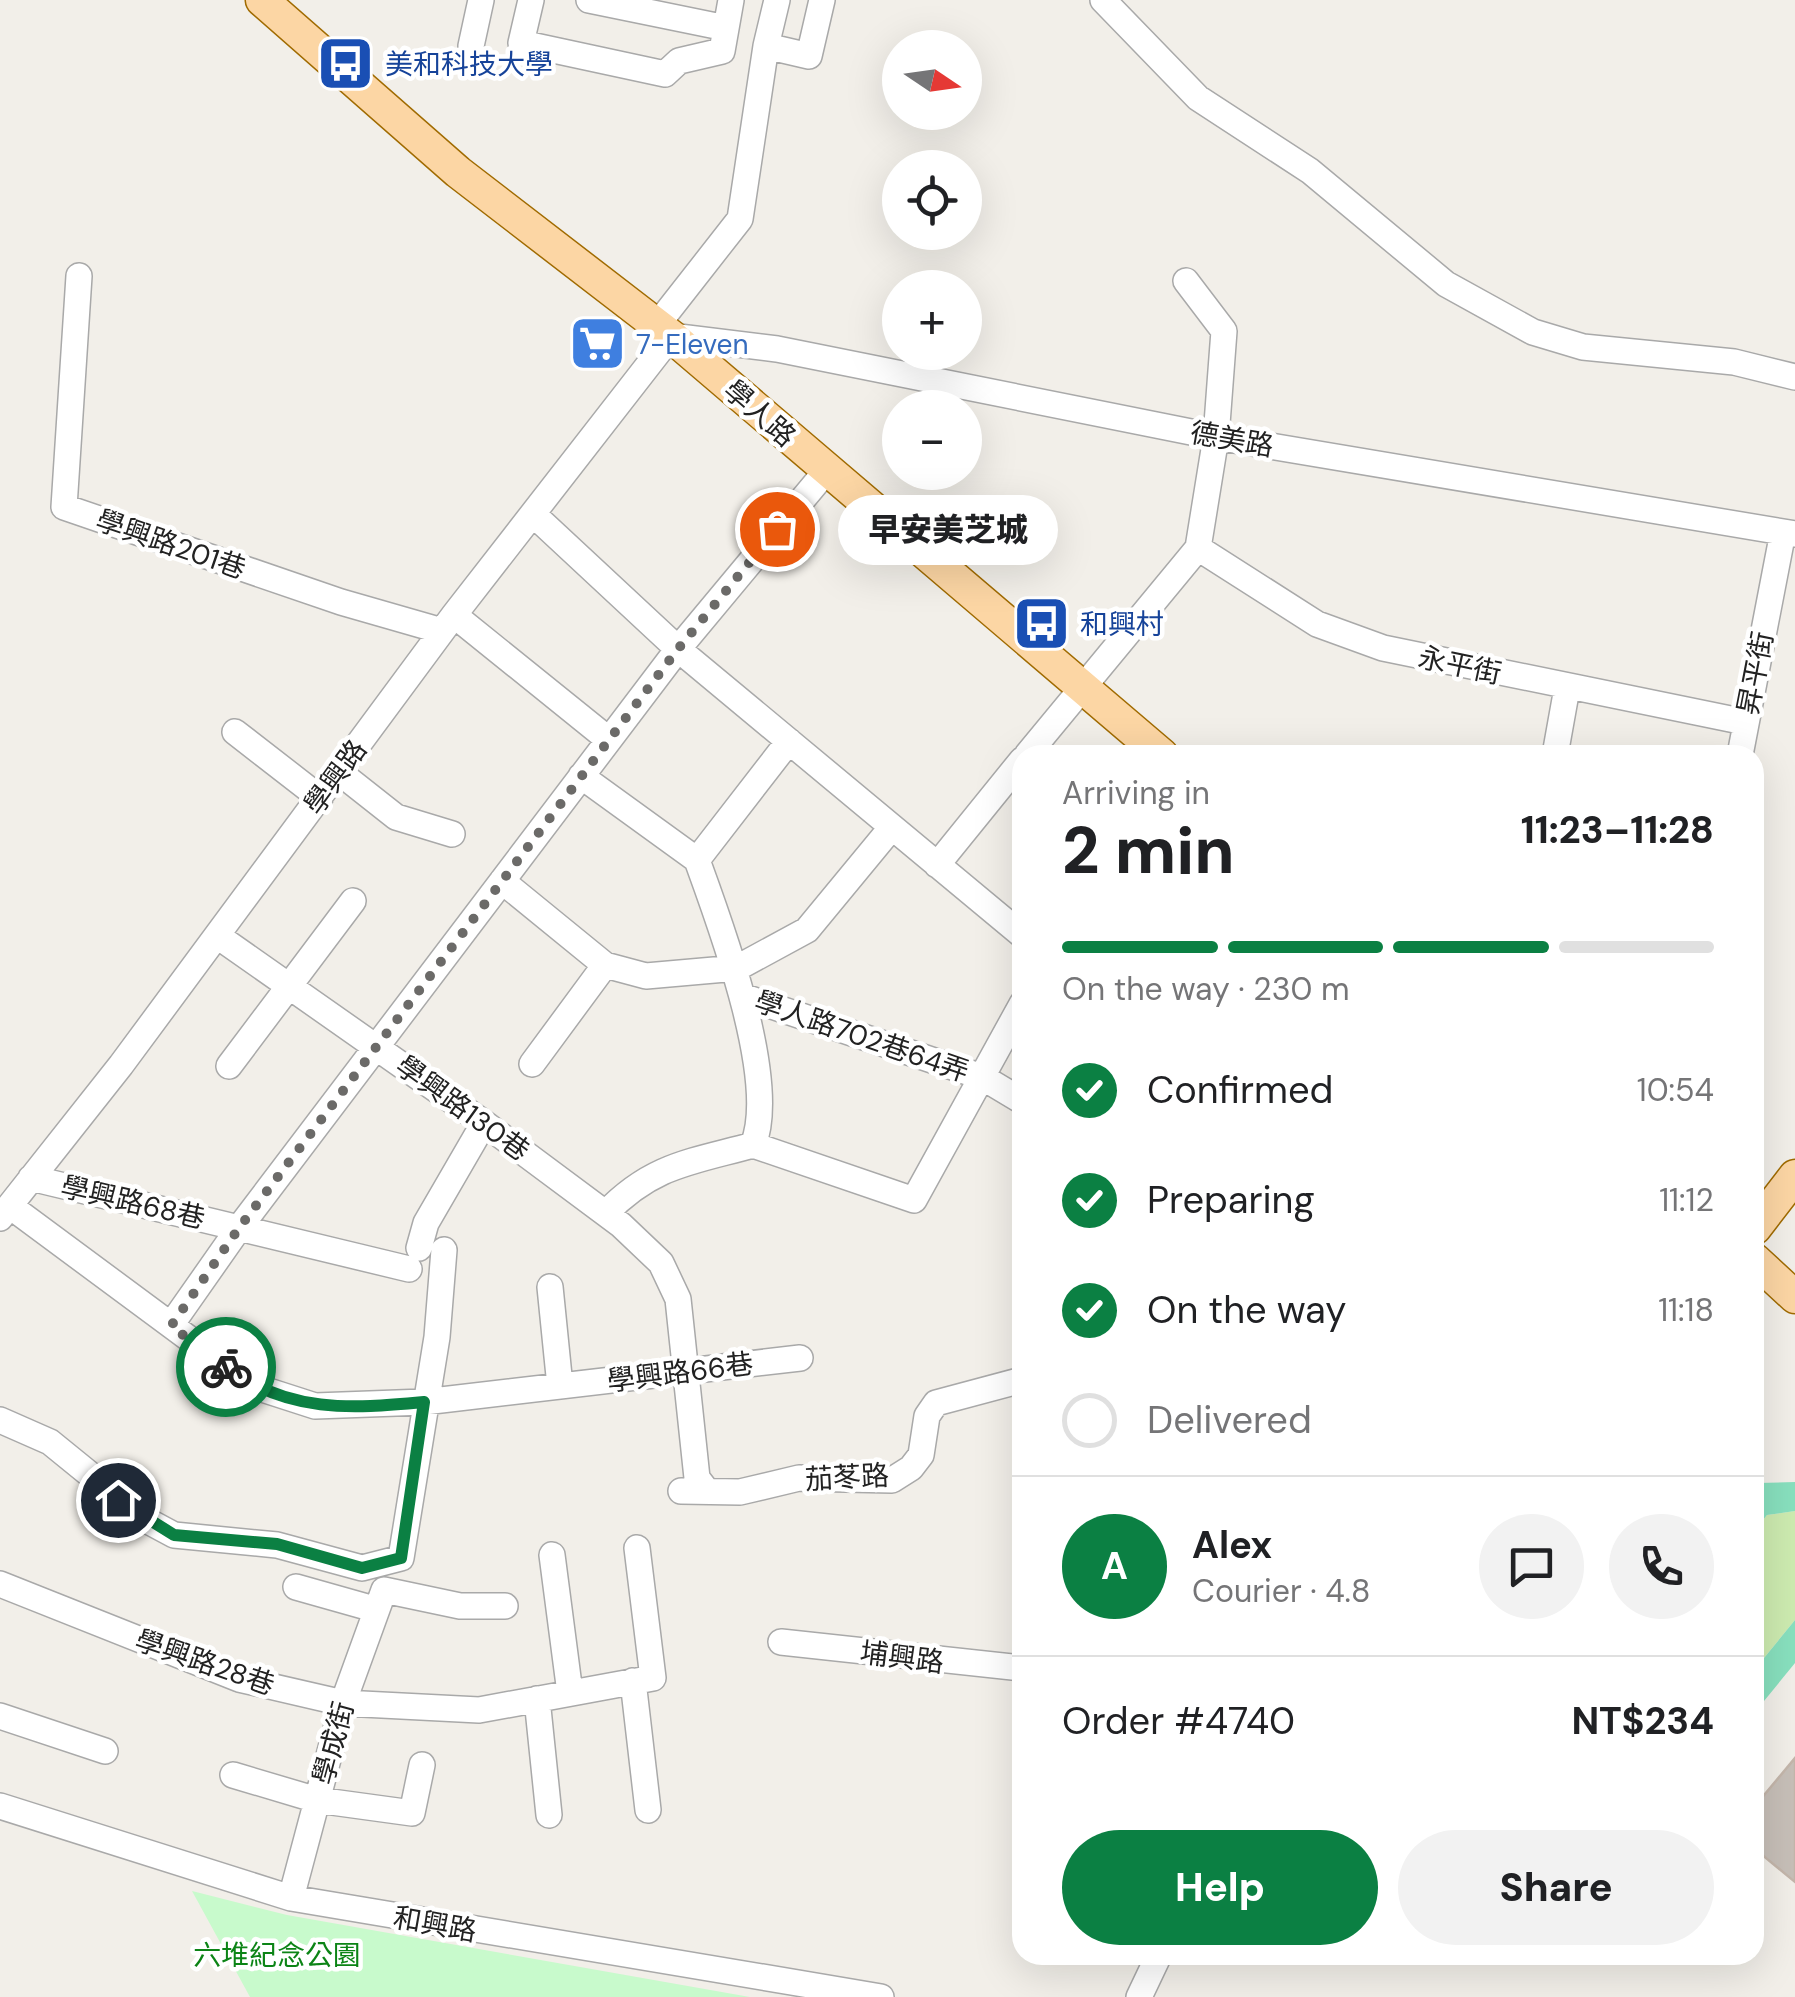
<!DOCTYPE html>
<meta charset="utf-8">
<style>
:root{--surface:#fff;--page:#f2f2f2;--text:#202124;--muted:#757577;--line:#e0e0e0;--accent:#0b8043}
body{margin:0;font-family:"DM Sans","Noto Sans TC",sans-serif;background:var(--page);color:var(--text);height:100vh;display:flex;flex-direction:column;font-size:38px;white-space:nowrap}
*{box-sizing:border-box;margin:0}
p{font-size:32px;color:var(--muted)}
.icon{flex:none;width:55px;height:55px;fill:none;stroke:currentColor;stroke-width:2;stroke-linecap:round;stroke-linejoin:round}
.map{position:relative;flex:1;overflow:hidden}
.drawer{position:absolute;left:1012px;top:745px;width:752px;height:1220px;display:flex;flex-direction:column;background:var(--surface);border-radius:30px;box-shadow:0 10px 40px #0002}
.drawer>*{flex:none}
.needle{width:65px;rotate:103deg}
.buttons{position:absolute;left:882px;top:30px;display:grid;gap:20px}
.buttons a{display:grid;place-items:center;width:100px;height:100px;border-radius:50%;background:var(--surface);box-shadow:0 10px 40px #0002;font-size:50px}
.pin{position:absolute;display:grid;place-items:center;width:85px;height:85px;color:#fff;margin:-42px;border:5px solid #fff;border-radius:50%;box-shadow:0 2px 10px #0007}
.courier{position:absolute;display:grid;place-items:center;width:100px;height:100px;margin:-50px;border:8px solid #0b8043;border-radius:50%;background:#fff;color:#222;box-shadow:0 2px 12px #0007}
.bubble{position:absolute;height:70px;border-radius:35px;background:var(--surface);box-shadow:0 10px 40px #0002;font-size:32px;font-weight:800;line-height:70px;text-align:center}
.head em{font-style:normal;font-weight:800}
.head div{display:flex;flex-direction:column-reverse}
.head{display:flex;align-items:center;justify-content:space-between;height:170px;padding:0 50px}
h1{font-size:65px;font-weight:800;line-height:75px}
.bar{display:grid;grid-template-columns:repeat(4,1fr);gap:15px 10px;align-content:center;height:120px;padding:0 50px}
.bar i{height:12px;border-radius:8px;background:var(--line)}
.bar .active{background:var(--accent)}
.bar p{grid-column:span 4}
.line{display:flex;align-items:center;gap:25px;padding:0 50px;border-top:2px solid var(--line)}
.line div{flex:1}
.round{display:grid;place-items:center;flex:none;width:105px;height:105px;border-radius:52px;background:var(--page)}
ol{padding:0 50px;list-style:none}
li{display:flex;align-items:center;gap:30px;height:110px}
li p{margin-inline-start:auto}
li .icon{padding:10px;border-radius:50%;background:var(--accent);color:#fff;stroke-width:4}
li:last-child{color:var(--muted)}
li i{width:55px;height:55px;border:5px solid var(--line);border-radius:50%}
.button{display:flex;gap:20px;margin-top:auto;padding:20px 50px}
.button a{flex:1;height:115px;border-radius:60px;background:var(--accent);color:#fff;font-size:40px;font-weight:800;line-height:115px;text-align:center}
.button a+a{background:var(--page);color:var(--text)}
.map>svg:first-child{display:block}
.grass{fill:#cdebb0}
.park{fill:#c8facc}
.pitch{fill:#88e0be}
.building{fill:#c7bfb8;stroke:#c4b6ab;stroke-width:2.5}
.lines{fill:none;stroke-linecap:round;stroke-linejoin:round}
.minor-casing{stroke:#a9a9a9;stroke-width:28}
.major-casing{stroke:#a06b00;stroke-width:35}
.minor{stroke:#fff;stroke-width:25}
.major{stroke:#fcd6a4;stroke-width:32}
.done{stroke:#6b6a68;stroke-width:10;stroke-dasharray:0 18}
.route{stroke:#0b8043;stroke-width:12}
.labels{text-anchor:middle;stroke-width:9;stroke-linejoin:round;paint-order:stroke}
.transit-label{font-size:28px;fill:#164399;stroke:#fff;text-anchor:start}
.shop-label{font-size:28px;fill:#366cbe;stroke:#fff;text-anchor:start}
.street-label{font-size:28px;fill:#222;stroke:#fff}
.park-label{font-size:28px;fill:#0c8416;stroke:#fff}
</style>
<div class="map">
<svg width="1795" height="1997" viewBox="0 0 1795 1997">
<rect width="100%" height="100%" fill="#f2efe9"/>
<!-- grass -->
<path class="grass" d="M1795,1511v109l-40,49v-139l12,-15z"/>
<!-- park -->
<path class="park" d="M192,1891l95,24 463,82h-500z"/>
<!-- pitch -->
<path class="pitch" d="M1795,1482v29l-28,4 -12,15 1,-47z
M1795,1620v43l-40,49v-43z"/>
<!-- building -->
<path class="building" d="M1795,1758v124l-40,-33v-43z"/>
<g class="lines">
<defs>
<path id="minor" d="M531,0l-10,43 144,31 14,-13 43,-10 9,-51
M589,0l137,28
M777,0l-11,46 43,10 13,-56
M1103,0l95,98 112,73 136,113 87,48 50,15 151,15 61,15
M471,46l10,-46
M79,276l-15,231 277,95 101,29
M657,325l83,-106 26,-173
M533,514l145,135 344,286
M1198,548l119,76 66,24 362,74
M454,615l155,125
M235,732l85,66
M1027,755l171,-207 18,-111 8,-106 -38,-50
M1555,755l12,-67
M1740,755l43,-223
M339,772l57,45 56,17
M581,776l116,84
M937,865l85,-105
M502,881l103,84 41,11 91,-8 70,-38 85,-103
M219,937l265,186 137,102 40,38 17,36 19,179 10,13
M742,996l240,81 40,24
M532,1064l73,-99
M229,1066l124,-165
M753,1145c26,-64 -32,-219 -56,-285l92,-119
M753,1145l161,55 108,-196
M31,1178l378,91
M10,1206l243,180 62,20 109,-4 376,-44
M606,1213c46,-48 85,-51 147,-68
M0,1218l121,-153 333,-450 217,-279 106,13 439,88 579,97
M419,1248l7,-25 58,-100
M550,1287l10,99
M171,1325l68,-97 439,-579 149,-179
M0,1420l50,22 96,78 28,15 103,10 85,23 39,-10 36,-221 7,-87
M681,1491l59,1 59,-14 93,2 19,-12 10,-13 6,-39 9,-13 86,-23
M552,1555l18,138
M0,1584l239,95 104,24 136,7 174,-32 -16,-130
M296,1587l78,22
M781,1642l241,26
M633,1681l15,129
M537,1699l12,116
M0,1716l105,35
M233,1775l84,25 95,13 10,-48
M0,1806l291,92 590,99
M291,1898l52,-195 41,-113 76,16h45
M1139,1997l20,-42"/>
<path id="major" d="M262,0l196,172 213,164 491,419
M1755,1228l40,-52
M1755,1260l40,37"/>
</defs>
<!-- minor casing -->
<use href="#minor" class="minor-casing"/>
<!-- major casing -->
<use href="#major" class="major-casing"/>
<!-- minor -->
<use href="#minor" class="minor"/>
<!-- major -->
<use href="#major" class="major"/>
</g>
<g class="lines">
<!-- done -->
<path class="done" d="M226,1367l-55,-41 68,-98 439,-579 99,-120"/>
<!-- route -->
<path class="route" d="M118,1500l56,35 103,9 85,24 39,-10 23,-156c-74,7 -136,11 -198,-35"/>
</g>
<!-- icons -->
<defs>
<symbol id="bus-square" viewBox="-11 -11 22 22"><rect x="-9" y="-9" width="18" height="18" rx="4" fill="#1a4fb4" stroke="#fff"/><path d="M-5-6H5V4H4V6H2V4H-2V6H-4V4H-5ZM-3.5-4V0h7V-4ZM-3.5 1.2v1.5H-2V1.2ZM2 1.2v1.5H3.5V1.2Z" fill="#fff"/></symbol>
<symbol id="supermarket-square" viewBox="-11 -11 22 22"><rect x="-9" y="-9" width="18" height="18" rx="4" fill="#3f7fe0" stroke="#fff"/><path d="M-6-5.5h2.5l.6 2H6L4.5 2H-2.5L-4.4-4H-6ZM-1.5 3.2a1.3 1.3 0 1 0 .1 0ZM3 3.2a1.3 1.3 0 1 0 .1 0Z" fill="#fff"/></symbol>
</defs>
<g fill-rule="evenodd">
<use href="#bus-square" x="314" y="32" width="63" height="63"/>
<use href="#supermarket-square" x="566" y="312" width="63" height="63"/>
<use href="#bus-square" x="1010" y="592" width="63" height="63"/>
</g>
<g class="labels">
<!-- transit labels -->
<g class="transit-label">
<text x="385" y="74">美和科技大學</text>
<text x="1080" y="634">和興村</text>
</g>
<!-- shop labels -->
<g class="shop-label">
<text x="636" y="354">7-Eleven</text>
</g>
<!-- street labels -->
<g class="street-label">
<text transform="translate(760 413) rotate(41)" y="10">學人路</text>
<text transform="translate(1232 439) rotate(10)" y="10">德美路</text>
<text transform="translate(171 544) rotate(19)" y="10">學興路201巷</text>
<text transform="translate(1460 665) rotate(12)" y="10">永平街</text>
<text transform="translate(1755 673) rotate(-79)" y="10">昇平街</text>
<text transform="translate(335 777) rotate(-54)" y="10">學興路</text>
<text transform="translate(862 1036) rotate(19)" y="10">學人路702巷64弄</text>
<text transform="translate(463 1108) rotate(36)" y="10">學興路130巷</text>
<text transform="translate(133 1202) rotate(13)" y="10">學興路68巷</text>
<text transform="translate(680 1372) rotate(-7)" y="10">學興路66巷</text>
<text transform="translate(847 1477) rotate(-3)" y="10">茄苳路</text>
<text transform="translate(902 1657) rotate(7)" y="10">埔興路</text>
<text transform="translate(205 1662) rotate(19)" y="10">學興路28巷</text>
<text transform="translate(333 1743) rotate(-75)" y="10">學成街</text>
<text transform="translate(435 1924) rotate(10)" y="10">和興路</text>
</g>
<!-- park labels -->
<g class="park-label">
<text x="277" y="1965">六堆紀念公園</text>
</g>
</g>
</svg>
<div class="buttons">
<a><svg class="needle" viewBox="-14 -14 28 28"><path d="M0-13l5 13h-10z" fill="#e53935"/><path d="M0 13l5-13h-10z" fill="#757577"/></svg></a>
<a><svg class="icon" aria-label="locate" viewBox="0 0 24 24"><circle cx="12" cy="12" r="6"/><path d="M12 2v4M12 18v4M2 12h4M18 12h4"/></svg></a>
<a>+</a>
<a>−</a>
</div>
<div class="pin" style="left:777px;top:529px;background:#ea580c"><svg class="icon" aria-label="bag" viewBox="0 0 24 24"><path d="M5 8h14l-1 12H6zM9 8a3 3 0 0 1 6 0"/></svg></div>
<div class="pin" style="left:118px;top:1500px;background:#1f2937"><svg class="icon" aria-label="home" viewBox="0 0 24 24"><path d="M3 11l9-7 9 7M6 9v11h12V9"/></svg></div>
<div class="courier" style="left:226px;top:1367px"><svg class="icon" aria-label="bike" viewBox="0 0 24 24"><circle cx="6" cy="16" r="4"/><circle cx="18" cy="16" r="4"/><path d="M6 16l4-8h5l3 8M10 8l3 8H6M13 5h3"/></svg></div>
<div class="bubble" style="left:838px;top:495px;width:220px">早安美芝城</div>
<section class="drawer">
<div class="head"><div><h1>2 min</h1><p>Arriving in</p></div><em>11:23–11:28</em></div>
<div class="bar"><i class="active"></i><i class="active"></i><i class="active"></i><i></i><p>On the way · 230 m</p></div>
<ol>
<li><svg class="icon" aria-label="check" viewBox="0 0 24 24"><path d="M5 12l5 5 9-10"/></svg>Confirmed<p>10:54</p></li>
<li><svg class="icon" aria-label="check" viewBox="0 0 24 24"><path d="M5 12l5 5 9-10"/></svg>Preparing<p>11:12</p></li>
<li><svg class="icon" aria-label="check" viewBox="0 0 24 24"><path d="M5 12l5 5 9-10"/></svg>On the way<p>11:18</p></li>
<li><i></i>Delivered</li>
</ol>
<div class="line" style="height:180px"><b class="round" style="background:var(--accent);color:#fff">A</b><div><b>Alex</b><p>Courier · 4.8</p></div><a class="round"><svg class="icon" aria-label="chat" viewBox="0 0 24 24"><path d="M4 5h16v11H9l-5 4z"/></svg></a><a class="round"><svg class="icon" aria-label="phone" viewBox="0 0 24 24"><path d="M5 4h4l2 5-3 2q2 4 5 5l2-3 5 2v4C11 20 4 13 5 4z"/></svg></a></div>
<div class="line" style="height:130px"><div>Order #4740</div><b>NT$234</b></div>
<div class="button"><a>Help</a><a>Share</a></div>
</section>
</div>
